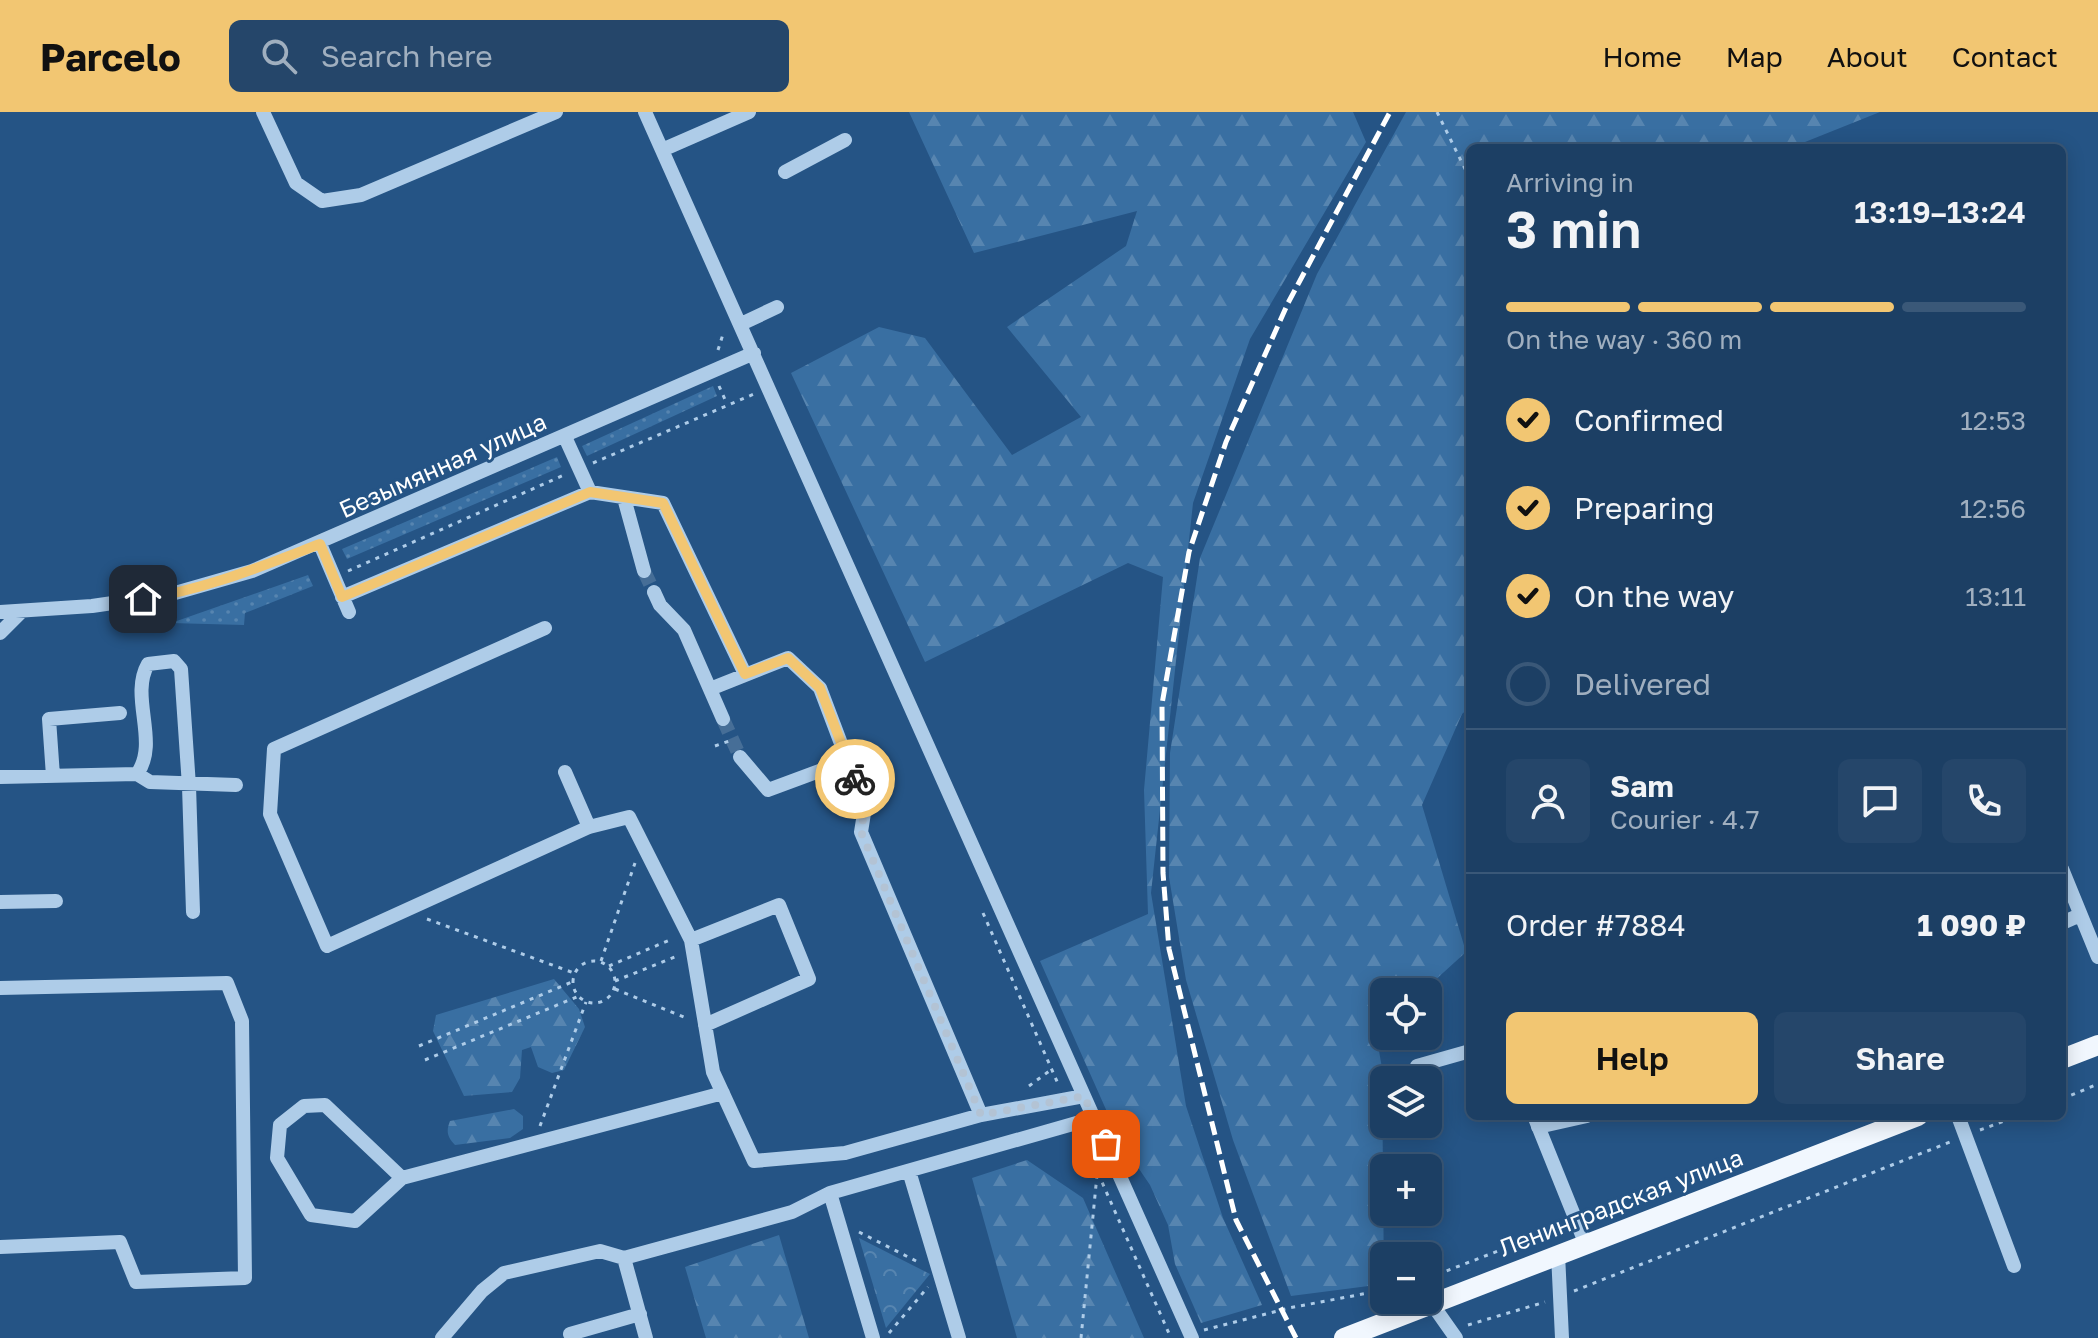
<!DOCTYPE html>
<meta charset="utf-8">
<style>
:root{--surface:#1c3f64;--page:#25466a;--text:#f1f3f6;--muted:#a0afbf;--line:#3a5878;--accent:#f2c672}
body{margin:0;font-family:"Golos Text",sans-serif;background:var(--page);color:var(--text);height:100vh;display:flex;flex-direction:column;font-size:30px;white-space:nowrap}
*{box-sizing:border-box;margin:0}
p{font-size:26px;color:var(--muted)}
.icon{flex:none;width:44px;height:44px;fill:none;stroke:currentColor;stroke-width:2;stroke-linecap:round;stroke-linejoin:round}
.map{position:relative;flex:1;overflow:hidden}
.details{position:absolute;left:1466px;top:32px;width:600px;height:976px;display:flex;flex-direction:column;background:var(--surface);border-radius:12px;box-shadow:0 4px 20px #0003,0 0 0 2px var(--line)}
.details>*{flex:none}
.fabs{position:absolute;left:1370px;top:866px;display:grid;gap:16px}
.fabs a{display:grid;place-items:center;width:72px;height:72px;border-radius:12px;background:var(--surface);box-shadow:0 4px 20px #0003,0 0 0 2px var(--line);font-size:40px}
.pin{position:absolute;display:grid;place-items:center;width:68px;height:68px;color:#fff;margin:-34px;border-radius:16px;box-shadow:0 4px 12px #0006}
.courier{position:absolute;display:grid;place-items:center;width:80px;height:80px;margin:-40px;border:6px solid #f2c672;border-radius:50%;background:#fff;color:#222;box-shadow:0 2px 10px #0007}
.overview em{font-style:normal;font-weight:600}
.overview div{display:flex;flex-direction:column-reverse}
.overview{display:flex;align-items:center;justify-content:space-between;height:136px;padding:0 40px}
h1{font-size:52px;font-weight:600;line-height:60px}
.bar{display:grid;grid-template-columns:repeat(4,1fr);gap:12px 8px;align-content:center;height:96px;padding:0 40px}
.bar i{height:10px;border-radius:6px;background:var(--line)}
.bar .on{background:var(--accent)}
.bar p{grid-column:span 4}
.line{display:flex;align-items:center;gap:20px;padding:0 40px;border-top:2px solid var(--line)}
.line div{flex:1}
.round{display:grid;place-items:center;flex:none;width:84px;height:84px;border-radius:12px;background:var(--page)}
ol{padding:0 40px;list-style:none}
li{display:flex;align-items:center;gap:24px;height:88px}
li p{margin-inline-start:auto}
li .icon{padding:8px;border-radius:50%;background:var(--accent);color:#111;stroke-width:4}
li:last-child{color:var(--muted)}
li i{width:44px;height:44px;border:4px solid var(--line);border-radius:50%}
.action{display:flex;gap:16px;margin-top:auto;padding:16px 40px}
.action a{flex:1;height:92px;border-radius:12px;background:var(--accent);color:#111;font-size:32px;font-weight:600;line-height:92px;text-align:center}
.action a+a{background:var(--page);color:var(--text)}
header{display:flex;align-items:center;gap:48px;box-sizing:border-box;height:112px;padding:0 40px;background:var(--accent);color:#111}
header strong{font-size:38px}
nav{display:flex;gap:44px;margin-inline-start:auto;font-size:28px}
.search{width:560px;height:72px;background:var(--page);display:flex;align-items:center;gap:20px;box-sizing:border-box;padding:0 28px;border-radius:12px;color:var(--muted);font-size:30px}
.map>svg:first-child{display:block}
.grass{fill:url(#grass-dots)}
.forest{fill:url(#forest-firs)}
.park{fill:url(#park-crowns)}
.lines{fill:none;stroke-linecap:round;stroke-linejoin:round}
.minor-tunnel{stroke:#466e97;stroke-width:14;stroke-dasharray:14 7;stroke-linecap:butt}
.path{stroke:#aecce8;stroke-width:3;stroke-dasharray:4 6;stroke-linecap:butt}
.minor{stroke:#aecce8;stroke-width:14}
.major{stroke:#f1f7fe;stroke-width:20}
.rail{stroke:#fff;stroke-width:5;stroke-dasharray:14 6;stroke-linecap:butt}
.done{stroke:#b3c3d4;stroke-width:8;stroke-dasharray:0 14.4}
.route{stroke:#f2c672;stroke-width:10}
.labels{text-anchor:middle;stroke-width:6;stroke-linejoin:round;paint-order:stroke}
.street-label{font-size:24px;fill:#fff;stroke:#255485}
</style>
<header>
<strong>Parcelo</strong>
<div class="search"><svg class="icon" aria-label="search" viewBox="0 0 24 24"><circle cx="10" cy="10" r="6"/><path d="M15 15l6 6"/></svg>Search here</div>
<nav><a>Home</a><a>Map</a><a>About</a><a>Contact</a></nav>
</header>
<div class="map">
<svg width="2098" height="1226" viewBox="0 0 2098 1226">
<defs>
<pattern id="grass-dots" width="8" height="8" patternUnits="userSpaceOnUse" patternTransform="scale(2)"><rect width="8" height="8" fill="#396fa2"/><path d="M2 2h.1M6 6h.1" fill="none" stroke="#5785b0" stroke-width="1.8" stroke-linecap="round"/></pattern>
<pattern id="forest-firs" width="22" height="20" patternUnits="userSpaceOnUse" patternTransform="scale(2)"><rect width="22" height="20" fill="#396fa2"/><path d="M5 1l3.5 6h-7zM16 11l3.5 6h-7z" fill="#5785b0"/></pattern>
<pattern id="park-crowns" width="20" height="18" patternUnits="userSpaceOnUse" patternTransform="scale(2)"><rect width="20" height="18" fill="#396fa2"/><path d="M2 6a3 3 0 1 1 6 0M12 15a3 3 0 1 1 6 0" fill="none" stroke="#5785b0"/></pattern>
</defs>
<rect width="100%" height="100%" fill="#255485"/>
<!-- grass -->
<path class="grass" d="M713,274l4,10 -130,60 -5,-10z
M557,345l4,10 -214,92 -5,-10z
M308,463l5,11 -68,27 -1,12 -73,-2z"/>
<!-- forest -->
<path class="forest" d="M909,0h444l13,30 -116,197 -57,164 -42,390 35,213 37,112 39,87 -61,18 -26,-59 -7,-39 -18,-40 -30,-44 -80,-180 108,-47 -4,-124 19,-213 -35,-14 -203,99 -134,-289 88,-46 46,11 87,117 69,-38 -74,-90 119,-81 11,-35 -163,42z
M1406,0h474l-90,36h-320v559l-8,7 -40,91 44,147 -44,40h-38v34l-8,8 6,34 2,216 -93,12 -58,-156 -47,-160 -17,-103 1,-124 30,-195 117,-284z
M554,867l25,30 6,18 -21,43 -12,3 -14,-6 -7,-20 -9,3 -2,28 -8,14 -48,4 -31,-65 3,-16z
M514,997l9,7v13l-13,9 -55,7c-8,-8 -9,-14 -5,-24z
M1027,1048l56,38 61,140h-127l-45,-160z
M779,1123l30,103h-103l-21,-71z"/>
<!-- park -->
<path class="park" d="M859,1126l71,36 -44,54z"/>
<g class="lines">
<!-- minor-tunnel -->
<path class="minor-tunnel" d="M644,459l10,21
M723,607l17,38"/>
<!-- path -->
<path class="path" d="M1437,0l33,67
M718,238l6,-19
M719,274l8,18
M593,351l161,-69
M348,459l216,-96
M715,634l17,-6
M983,801l76,173
M427,807l147,54
M573 870a21 21 0 1 1 42 0a21 21 0 1 1-42 0Z
M601,849l34,-98
M609,854l63,-27
M615,869l62,-25
M615,877l71,29
M419,934l153,-64
M425,948l154,-64
M1029,974l23,-17
M2062,987l36,-15
M540,1014l46,-124
M1980,1018l38,-14
M1082,1025l89,201
M859,1120l61,31
M1428,1166l135,-52
M1574,1179l376,-149
M1468,1213l77,-23
M1204,1218l85,-22 95,-18
M889,1221l39,-46
M1081,1226l16,-163"/>
<!-- minor -->
<path class="minor" d="M263,0l33,71 26,18 39,-6 195,-83
M645,0l547,1226
M662,38l87,-38
M785,60l60,-32
M741,212l36,-17
M565,325l25,55 73,11 82,171
M624,386l20,73
M320,432l29,68
M654,480l6,13 24,25 39,89
M342,485l248,-105
M0,500l92,-6 76,-11 84,-24 502,-218
M545,516l-271,121 -4,65 57,132 262,-119 40,-10 62,123 22,132 41,89 91,-8 136,-38 103,-19
M0,521l22,-22
M710,577l78,-31 32,30 45,119 -4,25 120,283
M740,645l28,33 81,-30
M565,660l24,55
M137,662c23,-32 -8,-77 11,-110l26,-3 7,8 8,117 4,126
M53,664l-4,-57 71,-6
M0,665l137,-3 13,8 86,3
M2062,757l36,88
M0,790l56,-1
M2062,811l18,-8
M691,828l88,-35 30,74 -104,46
M0,876l227,-5 15,38 3,257 -109,4 -16,-40 -120,5
M1417,954l53,-15
M1534,1004l52,129
M1958,1004l56,150
M1538,1015l49,-11
M909,1059l50,167
M402,1066l-77,-73 -21,1 -24,19 -3,33 34,57 44,6 47,-43 321,-85
M830,1081l43,145
M1558,1142l4,84
M624,1146l22,80
M1432,1192l24,34
M570,1222l70,-20
M442,1226l40,-47 22,-18 96,-22 24,7 168,-46 38,-19 264,-75"/>
<!-- major -->
<path class="major" d="M2062,947l36,-14
M1344,1226l574,-222"/>
<!-- rail -->
<path class="rail" d="M1296,1226l-60,-118 -67,-271 -6,-76 -1,-169 27,-152 37,-110 62,-139 102,-191"/>
</g>
<g class="lines">
<!-- done -->
<path class="done" d="M855,667l10,28 -4,25 120,283 103,-19 22,48"/>
<!-- route -->
<path class="route" d="M143,487c61,-9 119,-33 177,-55l22,53 248,-105 73,11 82,171 43,-16 32,30 35,91"/>
</g>
<g class="labels">
<!-- street labels -->
<g class="street-label">
<text transform="translate(443 354) rotate(-24)" y="8">Безымянная улица</text>
<text transform="translate(1621 1091) rotate(-21)" y="8">Ленинградская улица</text>
</g>
</g>
</svg>
<div class="fabs">
<a><svg class="icon" aria-label="locate" viewBox="0 0 24 24"><circle cx="12" cy="12" r="6"/><path d="M12 2v4M12 18v4M2 12h4M18 12h4"/></svg></a>
<a><svg class="icon" aria-label="layers" viewBox="0 0 24 24"><path d="M12 4l9 5-9 5-9-5zM3 14l9 5 9-5"/></svg></a>
<a>+</a>
<a>−</a>
</div>
<div class="pin" style="left:1106px;top:1032px;background:#ea580c"><svg class="icon" aria-label="bag" viewBox="0 0 24 24"><path d="M5 8h14l-1 12H6zM9 8a3 3 0 0 1 6 0"/></svg></div>
<div class="pin" style="left:143px;top:487px;background:#1f2937"><svg class="icon" aria-label="home" viewBox="0 0 24 24"><path d="M3 11l9-7 9 7M6 9v11h12V9"/></svg></div>
<div class="courier" style="left:855px;top:667px"><svg class="icon" aria-label="bike" viewBox="0 0 24 24"><circle cx="6" cy="16" r="4"/><circle cx="18" cy="16" r="4"/><path d="M6 16l4-8h5l3 8M10 8l3 8H6M13 5h3"/></svg></div>
<section class="details">
<div class="overview"><div><h1>3 min</h1><p>Arriving in</p></div><em>13:19–13:24</em></div>
<div class="bar"><i class="on"></i><i class="on"></i><i class="on"></i><i></i><p>On the way · 360 m</p></div>
<ol>
<li><svg class="icon" aria-label="check" viewBox="0 0 24 24"><path d="M5 12l5 5 9-10"/></svg>Confirmed<p>12:53</p></li>
<li><svg class="icon" aria-label="check" viewBox="0 0 24 24"><path d="M5 12l5 5 9-10"/></svg>Preparing<p>12:56</p></li>
<li><svg class="icon" aria-label="check" viewBox="0 0 24 24"><path d="M5 12l5 5 9-10"/></svg>On the way<p>13:11</p></li>
<li><i></i>Delivered</li>
</ol>
<div class="line" style="height:144px"><a class="round"><svg class="icon" aria-label="person" viewBox="0 0 24 24"><circle cx="12" cy="8" r="4"/><path d="M4 21q1-7 8-7t8 7"/></svg></a><div><b>Sam</b><p>Courier · 4.7</p></div><a class="round"><svg class="icon" aria-label="chat" viewBox="0 0 24 24"><path d="M4 5h16v11H9l-5 4z"/></svg></a><a class="round"><svg class="icon" aria-label="phone" viewBox="0 0 24 24"><path d="M5 4h4l2 5-3 2q2 4 5 5l2-3 5 2v4C11 20 4 13 5 4z"/></svg></a></div>
<div class="line" style="height:104px"><div>Order #7884</div><b>1 090 ₽</b></div>
<div class="action"><a>Help</a><a>Share</a></div>
</section>
</div>
